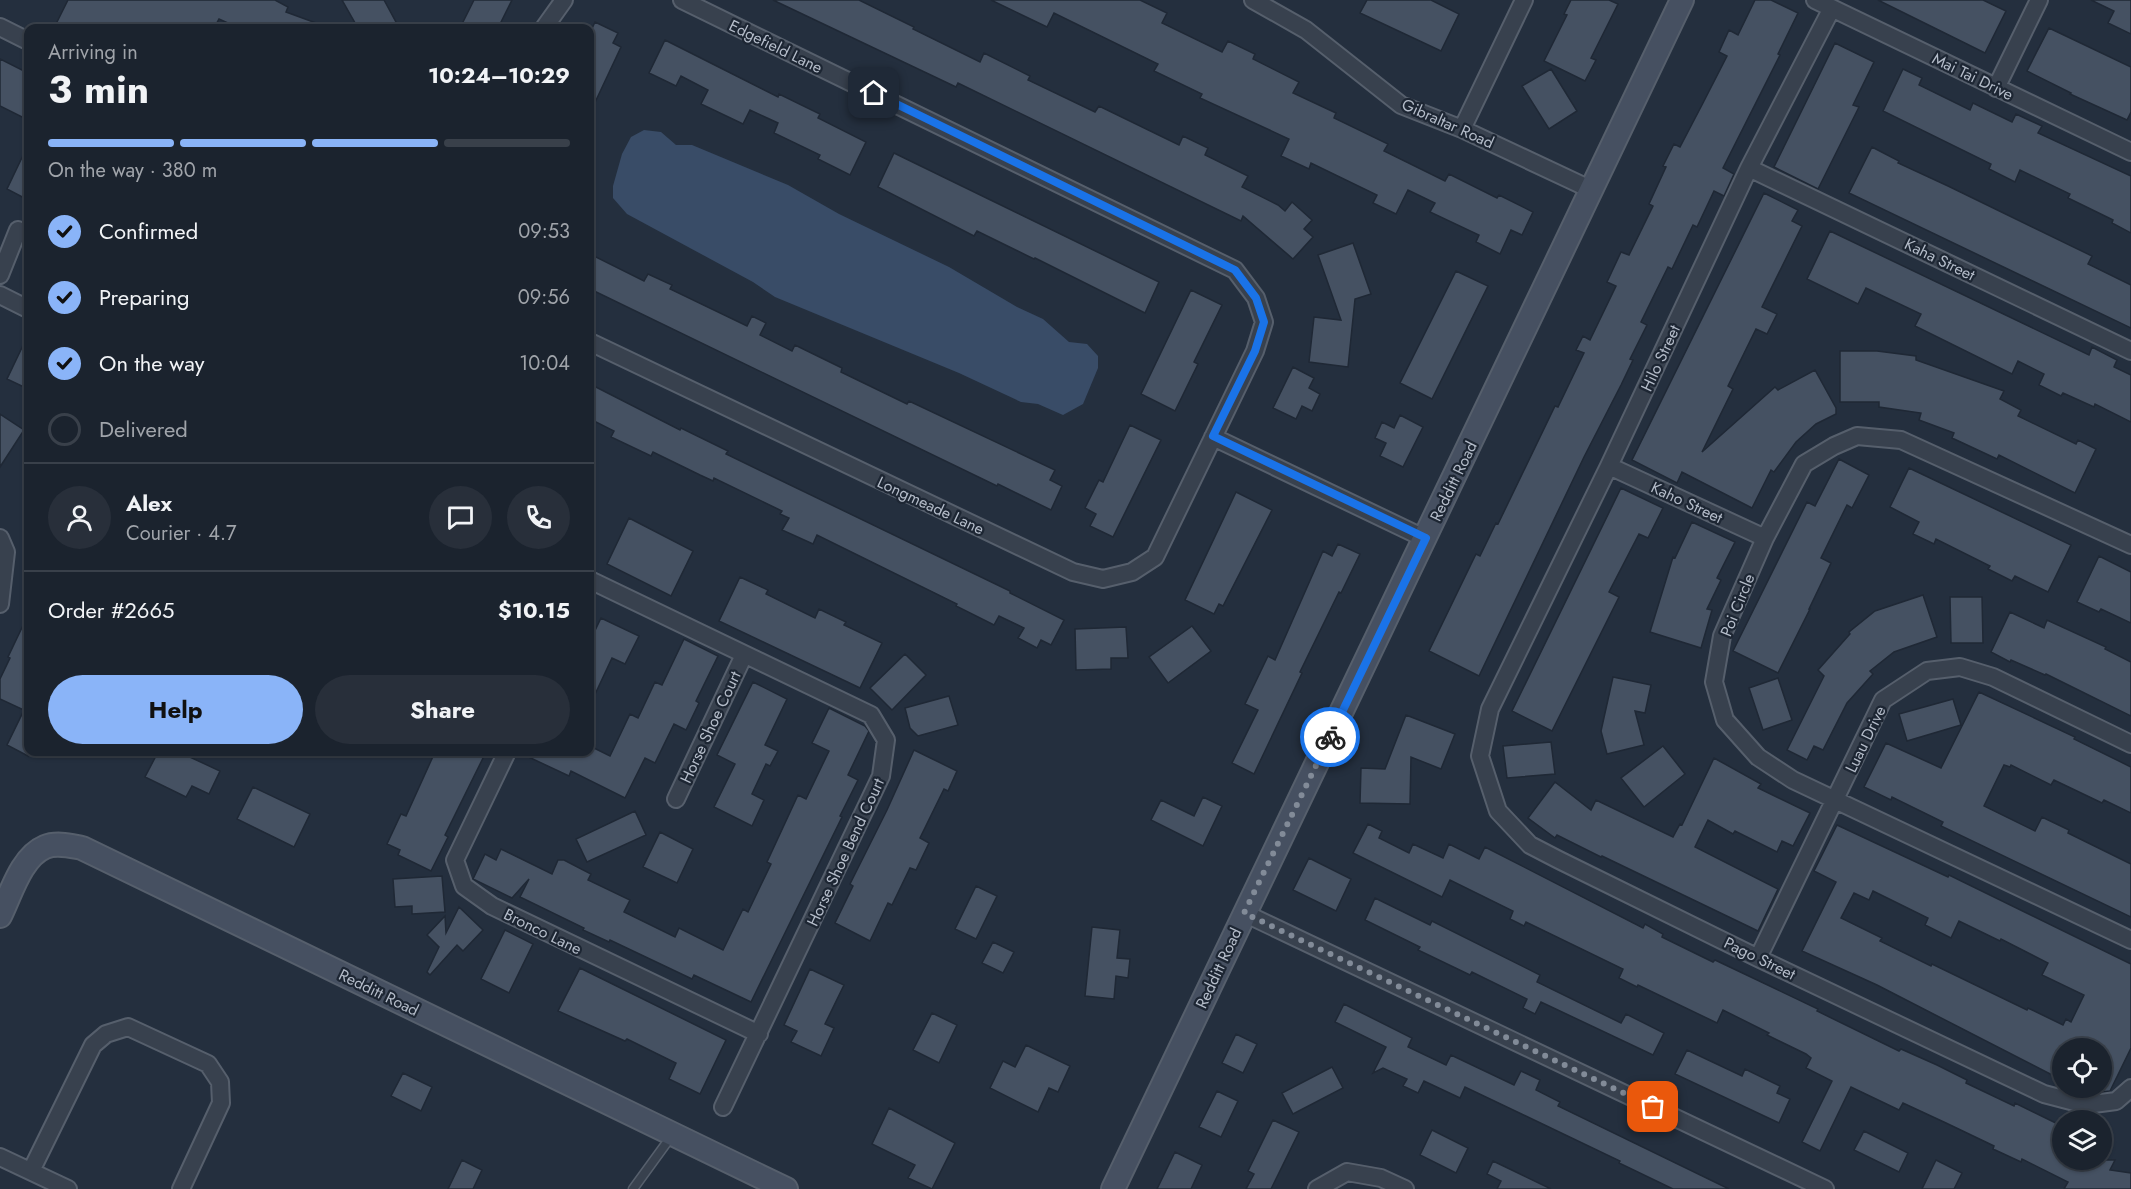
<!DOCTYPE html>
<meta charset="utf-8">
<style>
:root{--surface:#1b232e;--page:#282f3a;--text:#f1f3f6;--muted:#a0a4aa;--line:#39404a;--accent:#8ab4f8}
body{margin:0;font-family:Jost,sans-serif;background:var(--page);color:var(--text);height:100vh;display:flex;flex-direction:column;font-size:22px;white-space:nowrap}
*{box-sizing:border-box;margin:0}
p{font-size:20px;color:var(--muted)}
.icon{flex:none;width:33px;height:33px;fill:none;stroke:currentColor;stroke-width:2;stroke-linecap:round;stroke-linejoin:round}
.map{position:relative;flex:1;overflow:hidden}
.side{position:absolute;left:24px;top:24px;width:570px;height:732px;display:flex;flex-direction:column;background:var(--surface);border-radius:12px;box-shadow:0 2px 4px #0004,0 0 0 2px var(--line)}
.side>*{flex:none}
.buttons{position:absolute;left:2052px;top:1038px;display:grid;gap:12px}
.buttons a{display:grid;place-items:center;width:60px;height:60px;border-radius:50%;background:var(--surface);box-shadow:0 2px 4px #0004,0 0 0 2px var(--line);font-size:30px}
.pin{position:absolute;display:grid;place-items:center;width:51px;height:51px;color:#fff;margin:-26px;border-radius:12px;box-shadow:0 3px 9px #0006}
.courier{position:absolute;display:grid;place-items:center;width:60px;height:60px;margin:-30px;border:4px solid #1a73e8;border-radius:50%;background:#fff;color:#222;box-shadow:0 2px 8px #0007}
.overview em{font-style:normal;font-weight:700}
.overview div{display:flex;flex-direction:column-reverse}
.overview{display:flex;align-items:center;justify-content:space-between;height:102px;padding:0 24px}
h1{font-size:39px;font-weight:700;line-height:45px}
.bar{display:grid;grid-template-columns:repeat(4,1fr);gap:9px 6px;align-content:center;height:72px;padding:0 24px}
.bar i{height:8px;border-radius:4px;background:var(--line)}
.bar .selected{background:var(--accent)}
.bar p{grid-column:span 4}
.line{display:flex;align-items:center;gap:15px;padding:0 24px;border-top:2px solid var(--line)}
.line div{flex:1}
.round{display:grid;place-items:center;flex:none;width:63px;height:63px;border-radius:32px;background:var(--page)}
ol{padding:0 24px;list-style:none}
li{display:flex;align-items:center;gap:18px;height:66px}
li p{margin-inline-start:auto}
li .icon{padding:6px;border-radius:50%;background:var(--accent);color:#111;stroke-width:4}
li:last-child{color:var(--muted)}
li i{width:33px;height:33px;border:3px solid var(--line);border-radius:50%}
.primary-button{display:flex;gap:12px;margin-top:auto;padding:12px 24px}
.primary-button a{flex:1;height:69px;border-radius:36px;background:var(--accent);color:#111;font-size:24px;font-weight:700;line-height:69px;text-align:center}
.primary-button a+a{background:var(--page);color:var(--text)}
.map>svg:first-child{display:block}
.water{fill:#394c67}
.building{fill:#455162;stroke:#1f2835;stroke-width:1.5;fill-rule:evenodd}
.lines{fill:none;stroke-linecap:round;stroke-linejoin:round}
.lane-casing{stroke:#565f6c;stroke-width:11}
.street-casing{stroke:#565f6c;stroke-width:20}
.secondary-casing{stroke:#565f6c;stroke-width:26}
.lane{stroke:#38414e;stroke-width:8}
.street{stroke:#38414e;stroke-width:16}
.secondary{stroke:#465061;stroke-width:22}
.done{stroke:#828b98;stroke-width:6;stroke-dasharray:0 10.8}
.route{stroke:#1a73e8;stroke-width:8}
.labels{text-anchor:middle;stroke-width:4.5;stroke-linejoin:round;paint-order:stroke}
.street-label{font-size:16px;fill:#b4bcc9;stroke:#1d2633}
</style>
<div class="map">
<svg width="2131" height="1189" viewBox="0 0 2131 1189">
<rect width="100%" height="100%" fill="#242f3e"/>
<!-- water -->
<path class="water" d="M644,130l17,2 15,13h16l96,40 51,29 110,53 68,40 26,12 26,23 18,2 11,12v12l-15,36 -20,11 -25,-11 -17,-2 -62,-29 -184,-76 -22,-15 -126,-68 -14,-16v-12l9,-32 9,-17z"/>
<!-- building -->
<path class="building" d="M68,0h207l13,7 -2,5 41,15v1h-88l-20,-9 -5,9h-160z
M342,0h42l13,24 -9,4h-30z
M474,0h38l-14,28h-38z
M773,0h86l55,27 -1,2 67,33 4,-9 46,23 -2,4 67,32 4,-6 80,39 4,-9 25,12 -3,7 43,21 -6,11 36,18 7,6 7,-9 20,18 -8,9 9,8 -20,22 -50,-43 -2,5 -283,-138 -2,4z
M991,0h149l27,13 -5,10 60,29 6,-11 27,13 -2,5 46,23 -6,11 43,20 -2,5 54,26 -4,7 61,30 4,-7 48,24 2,-3 34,17 -11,23 -11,-5 -11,24 -24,-12 3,-7 -49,-23 5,-9 -27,-13 -12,24 -23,-11 4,-8 -66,-32 -2,6 -28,-13 8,-17 -89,-41 2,-4 -48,-23 4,-7 -104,-51 -7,14z
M1367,0h64l28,14 -18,37 -81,-38z
M1571,0h38l9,4 -27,54 5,2 -11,21 -41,-20 23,-46 -3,-1z
M1755,0h16l27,13 -20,41 2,1 -57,113 11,6 -10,22 -10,-5 -17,36 -4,-2 -21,44 -4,-2 -27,55 6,3 -17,34 3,1 -12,25 -37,72 -105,219 -50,-25 47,-97 4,2 16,-33 2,1 57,-118 3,1 26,-54 -8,-3 7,-14 7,4 26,-54 -9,-4 14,-30 8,3 24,-49 -4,-2 17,-37 -3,-1 11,-22 6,3 23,-44 24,-47 -8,-4 10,-22 9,5z
M1878,0h105l23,11 -21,42z
M2091,0h40v34l-23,-11 6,-12z
M595,22l23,11 -5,10 8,4 -31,66v-80z
M2049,28l82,39v45l-4,8 -57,-26 1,-1 -44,-22z
M665,40l113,57 1,-3 41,20 -2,4 48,24 -16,33 -32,-16 2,-4 -46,-22 4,-10 -28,-13 -7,14 -42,-20 7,-14 -27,-14 -5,10 -27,-13z
M1835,43l39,19 -21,43 6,2 -41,82 -44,-22z
M0,59l28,14v47l-28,-14z
M1551,69l26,42 -28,18 -27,-43z
M1903,69l19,9 -3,7 51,25 3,-7 39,19 4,-8 26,12 -4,7 93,43v57l-19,-10 1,-3 -45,-22 2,-4 -50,-24 -5,12 -26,-13 2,-5 -108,-53z
M28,145v55l-21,-11z
M1872,147l27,14 -1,2 50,23 144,70 -4,8 43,21v43l-282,-135z
M894,153l265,129 -14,31 -110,-55 -1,1 -57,-28 -3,5 -96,-49z
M1764,193l34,17 -6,11 10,5 -40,81 15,7 -10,20 -11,-5 -28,57 5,3 -31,63 73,-65 3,3 37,-20 21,38v6l-20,10 -20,18 -22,30 -3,-2 -19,38 -70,-36 -5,11 -45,-23z
M1830,231l259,124 3,-8 25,13 -3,7 17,8v47l-36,-18 -1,3 -31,-14 -2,3 -22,-11 5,-11 -26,-13 -6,13 -97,-48 6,-12 -55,-26 -8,16 -51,-25z
M1353,243l18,51 -16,5 -7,68 -39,-5 5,-45 27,3 -23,-65z
M590,254l54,27 4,-7 24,11 -2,4 77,37 5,-10 14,7 -6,12 32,16 3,-6 47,23 -1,4 66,32 2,-3 146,69 -5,10 12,6 -11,24 -53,-26 -1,2 -407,-197z
M1456,271l32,15 -56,113 -32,-16z
M1191,290l31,15 -28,57 4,2 -23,47 -34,-17z
M28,335v54l-21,-10z
M1840,351h37l39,5v4l88,31 -4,8 21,11 -3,6 58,28 2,-4 18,9 -21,44 -76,-38 -2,4 -45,-21 2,-5 -35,-13 2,-7 -42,-6v-5h-39z
M1293,367l21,11 -5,10 11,6 -8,17 -10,-5 -6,13 -23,-11z
M590,384l90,46 1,-2 47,23 -2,3 284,137v2l54,27 -13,25 -10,-5 -4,8 -19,-10 6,-10 -25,-12 -5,9 -38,-19 1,-2 -140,-69 -4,9 -31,-14 7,-12 -9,-4 2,-3 -68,-33 -1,3 -13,-6 -47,-23 -2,4 -40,-19 3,-6 -24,-12z
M0,414l24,16 -24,37z
M1400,415l23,12 -20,40 -23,-11 6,-13 -11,-5 7,-16 12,6z
M1130,425l31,15 -48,97 -23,-11 6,-12 -11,-6 14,-28 4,2z
M1839,459l30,16 -17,33 -5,-3 -26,53 10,5 -22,46h1l-32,64 -45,-22 74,-149 8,4z
M1909,468l162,77 -23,47 -33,-16 -3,5 -24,-12 2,-3 -54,-27 -2,5 -21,-10 6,-12 -29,-15z
M1621,488l42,20 -15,30 -9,-4 -30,58 10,5 -67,134 -40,-20z
M1236,492l36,18 -49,96 -4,-2 -5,10 -29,-14z
M629,518l64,33 -22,45 -64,-32z
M1692,522l43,20 -18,36 4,2 -14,29 5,1 -11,38 -51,-16 23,-75 2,1z
M1338,544l22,10 -19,39 -2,-1 -39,80 2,1 -48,101 -22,-11 26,-53 -13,-6 23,-48 7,4 48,-109 9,5z
M2099,556l32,16v51l-30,-14 -2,3 -22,-10z
M740,577l28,13 -2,4 49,24 4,-9 27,13 -2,3 38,18 -22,45 -141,-67z
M1923,595l14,42 -43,15 -24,19 3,3 -26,29 -24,47 -9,-4 -7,14 -20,-10 37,-74 -6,-6 32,-36 -1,-2 26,-21z
M1950,597h32l1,46h-32z
M2010,612l34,16 3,-8 59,27 -1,2 26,13v54l-85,-42 -1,1 -34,-15 -1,2 -19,-10z
M28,615v141l-21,-11 17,-35 -24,-11v-20l10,-21 -2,-1z
M601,618l38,18 -14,28 -13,-6 -22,47v-64z
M1192,626l19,25 -43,32 -19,-26z
M1126,627l2,31h-17v11l-35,1 -1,-41z
M684,639l34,17 -22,45 3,2 -13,27 -12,-6 -19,39 -10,-5 -20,40 -54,-27 -2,5 -51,-24h72v-6l20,10 20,-42 8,4 17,-36 7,3z
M905,654l21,21 -34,35 -22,-22z
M1613,677l38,8 -6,28 -10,-2 9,34 -37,9 -6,-23z
M1778,678l14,42 -29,10 -14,-42z
M753,682l34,17 -22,46 13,6 -8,15 -4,-2 -14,30 12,6 -12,26 -38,-19 21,-43 -18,-9z
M1979,692l96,45 -1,2 57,28v46l-27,-13 -2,3 -48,-23 -3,5 -40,-20 -1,2 -6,-2 -20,41 51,25 7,-14 27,13 -1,3 63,31v53l-190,-91 2,-4 -51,-25 -1,3 -27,-13 22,-44 55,25z
M949,696l9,29 -40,11 -8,-8 -5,-20z
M1953,699l8,26 -54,16 -8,-27z
M829,708l36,18 4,5 -21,44 10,5 -18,36 2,1 -91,185 -57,-27 -2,4 -82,-39 -1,2 -26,-12 1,-2 -64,-31 9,-18 -17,19 -39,-19 12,-25 11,6 5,-11 51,25 6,-14h6l27,14 -3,6 42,20 -6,12 51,25 4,-9 44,22 20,-41 5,3 23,-48 -4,-2 31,-67 8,4 23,-48 -17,-8z
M1406,715l49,19 -14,35 -30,-12 -1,47 -50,-1 1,-35 24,1z
M1551,742l4,32 -48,4 -4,-32z
M1663,746l22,28 -41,33 -23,-29z
M914,750l43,21 -9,20 -4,-2 -24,49 9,5 -13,27 -6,-2 -18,37 -4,-2 -18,38 -35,-18 18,-37 -3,-2 37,-74z
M158,752h21l41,19 -11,23 -17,-8 -6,11 -41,-20z
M435,752h51l-41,83 3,2 -17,34 -33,-16 2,-5 -13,-6 14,-30 5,2z
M1714,758l47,26 -3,4 52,25 -17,33 -11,-5 -5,11 -42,-21 -2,3 -25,-14 -13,27 83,42 -20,42 -156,-75 -1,1 -44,-22 -2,3 -27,-20 27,-36 36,28 5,-10 77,37 7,-13 2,1z
M253,787l57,27 -16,33 -57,-28z
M1203,797l19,9 -19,40 -52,-26 10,-20 33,16z
M635,811l11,24 -59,27 -11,-23z
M1368,824l14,7 -3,7 30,15 4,-9 30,14 6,-14 30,15 6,-12 158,81 2,-4 18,10 -1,3 51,25 2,-2 103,49 -1,2 82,40 2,-2 36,16 30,15 -1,3 48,23 1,-3 47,23v34h53l-5,10 21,3v16h-67l4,-7 -46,-23 -1,3 -28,-13 1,-3 -48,-23 -43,-20 -4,7 -48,-23 -31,64 -18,-9 30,-61 -26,-13 5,-10 -5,-4 -39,-19 2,-2 -46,-23 -6,13 -79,-38 -1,2 -18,-9 4,-9 -97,-47 -2,4 -14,-7 3,-8 -63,-31 -8,17 -89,-44z
M1837,825l111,52 1,-2 182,89v84l-21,43 -8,1v-44h-40v20l-4,10 -181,-93 -75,-34 34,-69 -22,-11zM1873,891l55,27 -3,7 26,13 8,-17 41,20 1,-2 47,24 -6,12 42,20 -13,27 -5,-3 -3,6 -35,-17 -1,2 -95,-46 -1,2 -51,-25 2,-3 -41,-20 13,-25 15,7z
M660,832l33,17 -16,34 -34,-16z
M1309,858l42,21 -15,32 -43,-21z
M442,876l3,36 -33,2v-8l-17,1 -2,-28z
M976,886l21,10 -21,43 -21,-10z
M1375,898l55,27 2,-4 108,54 -3,7 84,41 5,-9 38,19 -11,22 -112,-53 -6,12 -12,-6 4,-9 -55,-27 -2,3 -52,-25 2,-3 -55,-27z
M459,907l24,23 -20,21 -6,-6 -27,30 -3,-3 12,-25 -12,-12 18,-19 1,17z
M1092,927l28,3 -3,28 13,1 -2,19 -12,-2 -2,23 -29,-3z
M505,930l28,14 -24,49 -28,-14z
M993,942l21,10 -11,21 -21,-10z
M580,968l146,72 -26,54 -31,-15 7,-16 -49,-24 -2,2 -67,-30z
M810,969l34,16 -19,39 9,4 -13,28 -30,-14 6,-11 -13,-6z
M1344,1004l68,34 -4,9 38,18 5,-10 63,30 7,-14 19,9 -4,10 24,12 -2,4 171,83h-56l-54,-26 1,-2 -155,-74 -5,11 -36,-17 -6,12 -15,-7 4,-7 -24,-11 -10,5 13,-26 -51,-25z
M932,1013l25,12 -18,38 -26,-13z
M1236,1034l21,10 -14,29 -21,-10z
M1026,1045l44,21 -12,26 -9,-4 -11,24 -48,-24 13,-27 12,6z
M1687,1050l55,26 3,-7 35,17 -3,7 13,6 -11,24 -104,-49z
M1332,1067l11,21 -50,26 -11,-21z
M403,1073l29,14 -11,24 -30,-15z
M1217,1091l21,10 -17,36 -22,-10z
M889,1108l66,35 -23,46 -24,-11 7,-13 -43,-21z
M1273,1120l26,12 -28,57h-25l8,-15 -6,-3z
M1432,1130l36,18 -12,25 -36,-18z
M1864,1131l44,22 -9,19 -45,-22z
M1175,1152l27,13 -11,24h-34z
M462,1160l20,10 -9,19h-25z
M1936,1160l26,13 -8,16h-32z
M1493,1161l58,28h-54l4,-8 -14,-7z"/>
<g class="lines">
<defs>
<path id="lane" d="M633,1189l40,-55"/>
<path id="street" d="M1253,0l53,30 95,75 61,24 130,61
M1815,0l316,152
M1832,8l-83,160 -140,298 -119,243 -10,47 18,55 32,34 29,15 199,98 286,136 42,11 30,-4 15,-13
M0,27l28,14
M544,28l20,-28
M1996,88l43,-88
M1462,129l62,-129
M1749,168l382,183
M0,275l18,-45
M0,295l28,14
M590,342l483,230 30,7 29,-7 23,-15 100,-206 9,-29 -8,-24 -21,-28 -553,-270
M1213,437l213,102
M1609,466l156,72
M0,538l6,14 -6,52
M2131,545l-230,-105 -44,-4 -23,10 -30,18 -39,74 -43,98 -8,46 11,38 33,37 35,23 338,160
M590,580l281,135 15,25 -5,36 -158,331
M507,752l-52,108 9,26 28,20 267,128
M676,799l68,-144
M1244,913l581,276
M1758,958l125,-258 44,-29 33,-4 33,10 138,67
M0,1157l68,32
M31,1171l62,-126 13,-11 22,-7 80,37 12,18 1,21 -40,86
M1317,1189l30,-17 34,6 24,11"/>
<path id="secondary" d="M0,916c11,-22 21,-59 45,-69 12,-5 26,-1 37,1l704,341
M1113,1189l569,-1189"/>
</defs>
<!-- lane casing -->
<use href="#lane" class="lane-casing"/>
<!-- street casing -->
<use href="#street" class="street-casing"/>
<!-- secondary casing -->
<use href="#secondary" class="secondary-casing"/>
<!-- lane -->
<use href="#lane" class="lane"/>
<!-- street -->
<use href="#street" class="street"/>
<!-- secondary -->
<use href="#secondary" class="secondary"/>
</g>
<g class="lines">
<!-- done -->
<path class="done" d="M1330,737l-86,176 409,194"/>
<!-- route -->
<path class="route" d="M874,93l361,177 21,28 8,24 -9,29 -42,85 213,102 -96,199"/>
</g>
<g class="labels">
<!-- street labels -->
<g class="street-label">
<text transform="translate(776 46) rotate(26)" y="6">Edgefield Lane</text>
<text transform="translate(1973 76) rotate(26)" y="6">Mai Tai Drive</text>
<text transform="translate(1448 123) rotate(24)" y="6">Gibraltar Road</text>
<text transform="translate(1940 259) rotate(26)" y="6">Kaha Street</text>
<text transform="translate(1660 358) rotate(-65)" y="6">Hilo Street</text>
<text transform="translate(1453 481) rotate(-64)" y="6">Redditt Road</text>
<text transform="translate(1687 502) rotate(25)" y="6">Kaho Street</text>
<text transform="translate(931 505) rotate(25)" y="6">Longmeade Lane</text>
<text transform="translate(1737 605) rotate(-68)" y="6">Poi Circle</text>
<text transform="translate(710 727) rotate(-65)" y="6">Horse Shoe Court</text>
<text transform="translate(1865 739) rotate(-64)" y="6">Luau Drive</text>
<text transform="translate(845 852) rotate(-65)" y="6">Horse Shoe Bend Court</text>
<text transform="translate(543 931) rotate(26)" y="6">Bronco Lane</text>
<text transform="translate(1760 958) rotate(26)" y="6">Pago Street</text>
<text transform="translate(1218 968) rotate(-65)" y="6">Redditt Road</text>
<text transform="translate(379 992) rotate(26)" y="6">Redditt Road</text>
</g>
</g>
</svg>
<div class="buttons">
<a><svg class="icon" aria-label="locate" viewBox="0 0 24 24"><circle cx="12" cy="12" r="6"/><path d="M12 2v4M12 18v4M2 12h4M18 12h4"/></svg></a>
<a><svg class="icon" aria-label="layers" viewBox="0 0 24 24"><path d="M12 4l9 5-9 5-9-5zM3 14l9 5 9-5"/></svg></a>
</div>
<div class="pin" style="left:1653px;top:1107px;background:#ea580c"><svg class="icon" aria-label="bag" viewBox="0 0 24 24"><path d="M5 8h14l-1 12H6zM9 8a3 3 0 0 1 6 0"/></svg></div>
<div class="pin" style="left:874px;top:93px;background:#1f2937"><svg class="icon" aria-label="home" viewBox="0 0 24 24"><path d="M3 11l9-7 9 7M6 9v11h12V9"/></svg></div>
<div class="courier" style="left:1330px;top:737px"><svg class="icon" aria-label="bike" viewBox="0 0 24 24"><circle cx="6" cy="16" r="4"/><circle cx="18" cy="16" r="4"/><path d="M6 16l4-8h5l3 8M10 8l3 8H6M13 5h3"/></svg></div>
<section class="side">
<div class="overview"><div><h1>3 min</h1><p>Arriving in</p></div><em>10:24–10:29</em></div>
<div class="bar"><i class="selected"></i><i class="selected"></i><i class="selected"></i><i></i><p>On the way · 380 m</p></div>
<ol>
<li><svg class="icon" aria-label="check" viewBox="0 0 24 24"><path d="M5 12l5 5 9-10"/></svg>Confirmed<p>09:53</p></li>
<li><svg class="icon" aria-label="check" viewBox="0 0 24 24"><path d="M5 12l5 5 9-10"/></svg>Preparing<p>09:56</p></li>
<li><svg class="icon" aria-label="check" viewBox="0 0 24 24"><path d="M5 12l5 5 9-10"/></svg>On the way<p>10:04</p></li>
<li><i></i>Delivered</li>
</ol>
<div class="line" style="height:108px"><a class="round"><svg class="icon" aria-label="person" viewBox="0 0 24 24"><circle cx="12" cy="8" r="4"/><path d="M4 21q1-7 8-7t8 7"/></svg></a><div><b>Alex</b><p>Courier · 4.7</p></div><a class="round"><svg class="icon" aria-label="chat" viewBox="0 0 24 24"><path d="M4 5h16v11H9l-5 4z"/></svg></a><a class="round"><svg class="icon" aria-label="phone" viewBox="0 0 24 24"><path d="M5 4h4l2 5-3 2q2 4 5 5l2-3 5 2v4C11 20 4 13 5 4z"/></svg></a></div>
<div class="line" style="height:78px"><div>Order #2665</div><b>$10.15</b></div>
<div class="primary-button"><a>Help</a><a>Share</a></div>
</section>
</div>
